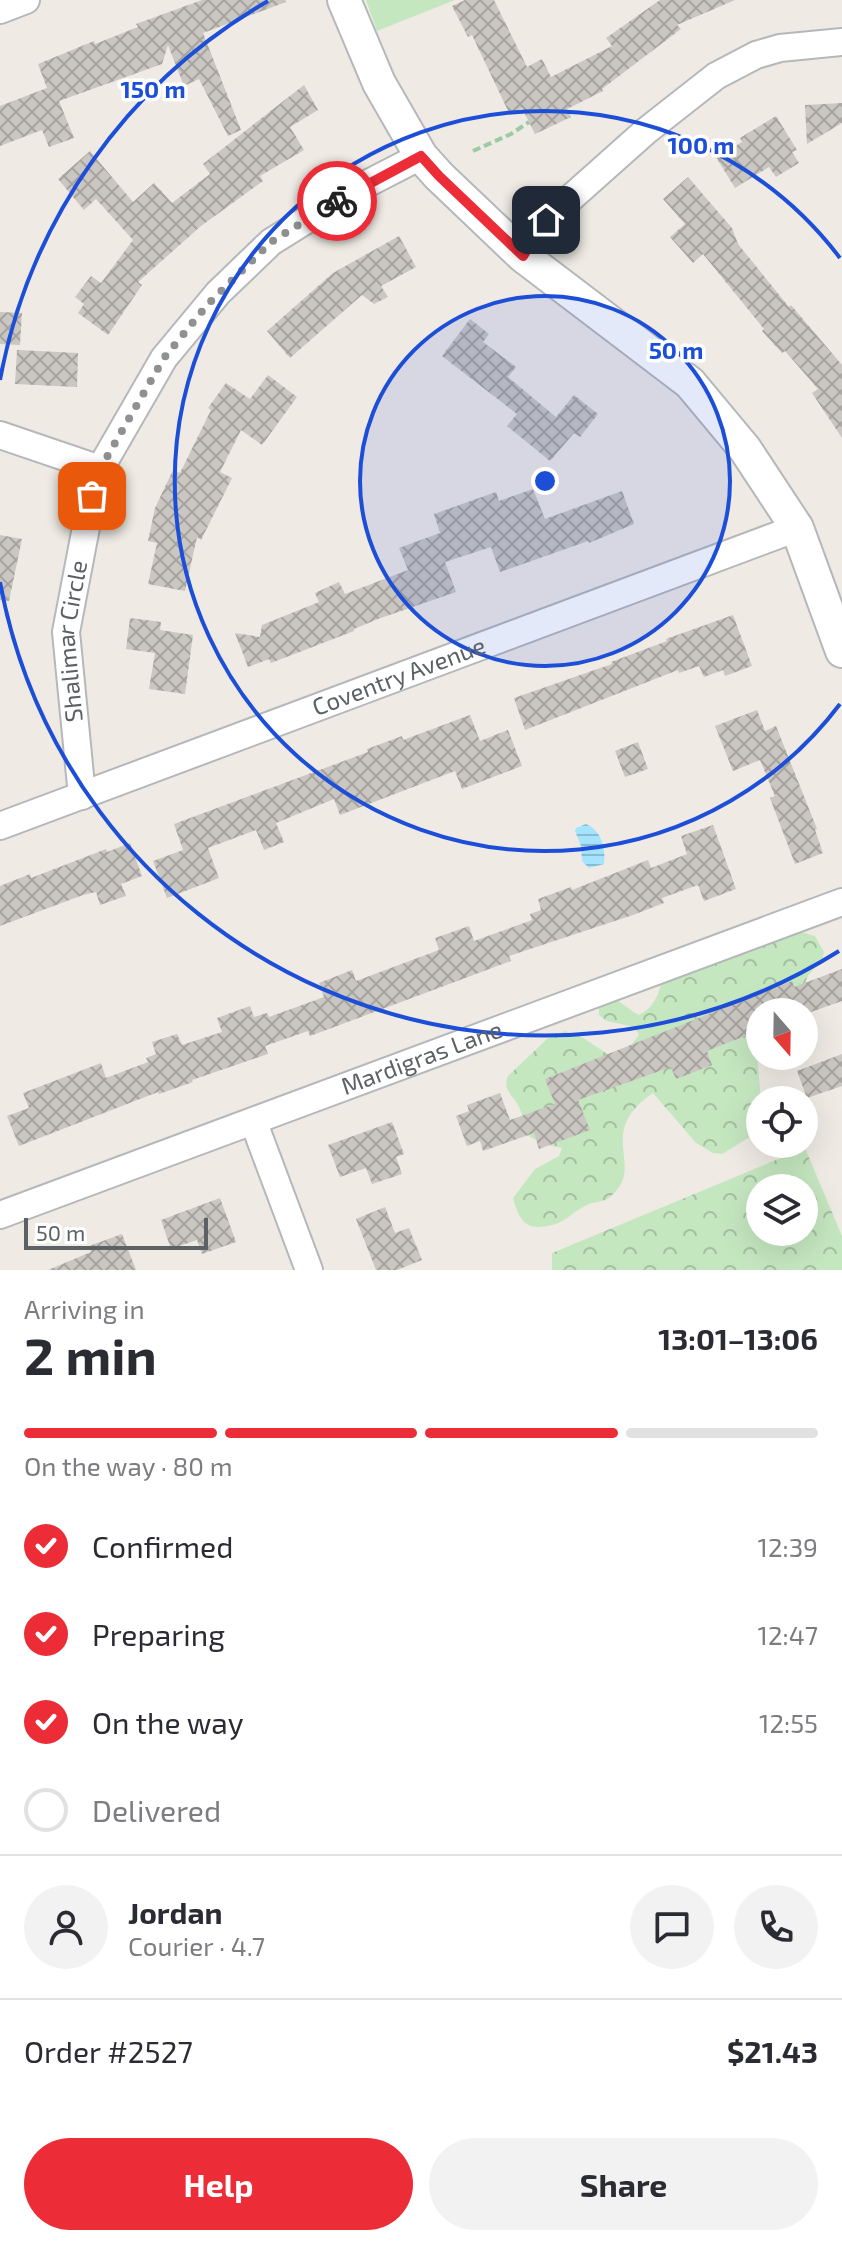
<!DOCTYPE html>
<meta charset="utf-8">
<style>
:root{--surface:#fff;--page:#f2f2f3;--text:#2b2b33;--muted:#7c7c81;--line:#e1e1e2;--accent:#ec2d38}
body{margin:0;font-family:"Exo 2",sans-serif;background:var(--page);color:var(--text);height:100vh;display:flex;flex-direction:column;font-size:30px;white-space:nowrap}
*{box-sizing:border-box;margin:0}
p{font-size:26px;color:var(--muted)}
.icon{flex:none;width:44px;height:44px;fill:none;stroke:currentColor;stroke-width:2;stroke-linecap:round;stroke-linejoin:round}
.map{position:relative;height:1270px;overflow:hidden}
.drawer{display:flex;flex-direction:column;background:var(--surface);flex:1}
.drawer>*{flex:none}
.needle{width:52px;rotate:160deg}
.tools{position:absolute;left:746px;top:998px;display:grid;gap:16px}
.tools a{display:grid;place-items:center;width:72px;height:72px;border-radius:50%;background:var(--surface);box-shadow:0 8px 32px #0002;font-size:40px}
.scale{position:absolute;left:24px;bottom:20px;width:184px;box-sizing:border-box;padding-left:8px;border:4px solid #5c6165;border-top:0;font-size:22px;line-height:28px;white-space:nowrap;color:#5c6165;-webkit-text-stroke:6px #fff;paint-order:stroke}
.pin{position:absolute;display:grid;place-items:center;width:68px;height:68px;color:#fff;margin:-34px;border-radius:16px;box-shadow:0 4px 12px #0006}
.courier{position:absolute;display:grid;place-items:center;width:80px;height:80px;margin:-40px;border:6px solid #ec2d38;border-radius:50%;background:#fff;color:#222;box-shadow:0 2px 10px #0007}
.overview em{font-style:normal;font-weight:700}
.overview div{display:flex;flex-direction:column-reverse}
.overview{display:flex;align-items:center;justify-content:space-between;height:136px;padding:0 24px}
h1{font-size:52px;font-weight:700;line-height:60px}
.bar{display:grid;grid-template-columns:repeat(4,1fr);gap:12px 8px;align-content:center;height:96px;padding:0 24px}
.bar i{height:10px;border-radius:6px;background:var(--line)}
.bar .active{background:var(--accent)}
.bar p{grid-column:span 4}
.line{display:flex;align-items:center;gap:20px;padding:0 24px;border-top:2px solid var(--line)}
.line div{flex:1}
.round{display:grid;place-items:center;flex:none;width:84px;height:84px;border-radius:42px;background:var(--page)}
ol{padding:0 24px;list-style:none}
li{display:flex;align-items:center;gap:24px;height:88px}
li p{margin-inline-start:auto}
li .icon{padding:8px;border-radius:50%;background:var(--accent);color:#fff;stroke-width:4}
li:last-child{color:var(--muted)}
li i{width:44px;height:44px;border:4px solid var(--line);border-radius:50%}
.primary-button{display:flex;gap:16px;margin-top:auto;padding:16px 24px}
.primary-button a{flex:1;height:92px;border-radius:48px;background:var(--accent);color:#fff;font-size:32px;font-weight:700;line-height:92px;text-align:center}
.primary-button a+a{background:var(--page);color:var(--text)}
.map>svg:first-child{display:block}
.grass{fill:#c5e7c0}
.forest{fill:url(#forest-crowns);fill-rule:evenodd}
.water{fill:url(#water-rules)}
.building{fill:url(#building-cross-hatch)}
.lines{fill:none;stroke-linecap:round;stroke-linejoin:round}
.minor-casing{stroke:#b5b8bb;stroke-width:30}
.tertiary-casing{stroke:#b5b8bb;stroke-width:36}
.path{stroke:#9acba2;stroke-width:4;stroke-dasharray:8 4;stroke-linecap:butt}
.minor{stroke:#fff;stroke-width:26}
.tertiary{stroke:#fff;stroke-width:32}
.done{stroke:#8f9191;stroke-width:8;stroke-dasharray:0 14.4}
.route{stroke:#ec2d38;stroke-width:10}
.ring{fill:none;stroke:#1d4ed8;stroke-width:4}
.labels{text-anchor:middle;stroke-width:7;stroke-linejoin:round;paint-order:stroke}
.street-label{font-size:24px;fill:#5c6165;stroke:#fff}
.centre{fill:#1d4ed8;stroke:#fff;stroke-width:4}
.ring-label{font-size:24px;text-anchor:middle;font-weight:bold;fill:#1d4ed8;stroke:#fff;stroke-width:7;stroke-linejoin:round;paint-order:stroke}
</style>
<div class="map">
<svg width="842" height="1270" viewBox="0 0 842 1270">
<defs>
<pattern id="forest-crowns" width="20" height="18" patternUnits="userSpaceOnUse" patternTransform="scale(2)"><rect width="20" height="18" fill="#c5e7c0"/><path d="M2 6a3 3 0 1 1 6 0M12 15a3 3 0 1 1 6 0" fill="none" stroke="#a3bfa0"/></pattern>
<pattern id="water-rules" width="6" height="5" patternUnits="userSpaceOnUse" patternTransform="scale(2)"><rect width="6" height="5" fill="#a4e4ff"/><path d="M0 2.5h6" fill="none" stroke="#89bcd2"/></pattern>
<pattern id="building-cross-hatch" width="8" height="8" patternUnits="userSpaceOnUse" patternTransform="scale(2)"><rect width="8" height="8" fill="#cac6c1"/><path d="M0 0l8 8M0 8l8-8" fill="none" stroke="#a7a4a0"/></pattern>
</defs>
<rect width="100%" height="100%" fill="#efebe4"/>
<!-- grass -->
<path class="grass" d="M366,0h89l-78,31z"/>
<!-- forest -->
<path class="forest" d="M798,931l17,5 9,16 -2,9 -13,13 -8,17 -41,21v35l-3,7 4,46 -1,29 -5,5 -33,20 -9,-1 -17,-10 -43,-50c-60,41 -5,73 -43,104 -7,6 -15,4 -23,8 -21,10 -20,20 -48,22 -17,1 -22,-15 -26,-29l22,-29 24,-13 3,-8 -19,-4 -16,-9c-2,-9 -4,-19 -8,-28 -6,-13 -17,-16 -11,-31l40,-38 17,-7 17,6 30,20 16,-8 11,-14 -5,-8 -27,-6 -8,-6c-3,-38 29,-5 40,0 14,-7 22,-22 22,-37z
M805,1148l37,88v34h-290v-17zM760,1188h44v44h-44z"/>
<!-- water -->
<path class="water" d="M586,824c16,7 20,25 18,40l-15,4 -7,-7 -1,-15 -6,-15 1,-3z"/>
<!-- building -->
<path class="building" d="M202,0h83l1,2 -83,31 38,97 -13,6 -29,-57 -15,7 -16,-41 -6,19 -103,37 15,37 -25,9 -7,-17 -42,16v-40l47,-18 -9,-24 56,-23 1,3 43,-17 -2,-3z
M465,0h29l33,67 15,-8 9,18 61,-31 -6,-8 54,-38h75l-58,25 4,4 -79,60 1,2 -36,18 4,8 -36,17 -13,-26 -12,7 -38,-80 -4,2 -16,-31z
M304,85l14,25 -28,17 14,23 -44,26 3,5 -62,45 -63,56 4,3 -34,50 -30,-22 6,-9 -9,-7 16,-21 10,7 32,-43 -37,-41 -12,11 -26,-31 32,-28 43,51 21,-19 18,20 38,-29 -7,-10z
M842,103v20l-35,21 -2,-39z
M776,116l21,34 -5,2 7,11 -23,14 -7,-10 -34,21 -19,-31 26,-15 -2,-4z
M688,177l44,51 6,16 51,63 2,-2 51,60v73l-30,-45 6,-4 -33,-38 -3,2 -20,-22 2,-2 -61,-75 -10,9 -23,-26 15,-13 -22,-25z
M399,236l17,31 -35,19 7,11 -14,7 -12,-9 -72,63 -23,-27 66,-58z
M0,312l22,1 -2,32 -20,-1z
M470,319l19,15 -6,8 33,25 -8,10 48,40 18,-22 24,19 -18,23 -6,-4 -24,28 -43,-35 10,-12 -75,-58z
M17,350l61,3 -1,34 -62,-3z
M268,375l29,22 -35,48 -21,-15 -21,42 12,6 -31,62 -4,-3 -12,54 -37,-7 9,-41 -9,-2 7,-33 18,-38 7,3 31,-63 -3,-2 18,-25 24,16z
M533,489l12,30 77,-28 12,33 -45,19 -1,-2 -88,31 -9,-25 -46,15 11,30 -78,27 -24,10v2l-83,32 -2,-4 -21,8 -13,-34 25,4 2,-12 57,-23 -4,-9 24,-11 6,12 63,-24 -9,-22 41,-15 -6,-19 62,-22 3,9z
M0,535l22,4 -13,62 -9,-1z
M733,615l19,51 -27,10 -2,-6 -19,7 -5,-11 -20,7 -1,-3 -153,60 -11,-32 98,-34 -1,-2 56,-21 -1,-2z
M130,618l31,4 -1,8 33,5 -8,59 -36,-5 6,-36 -29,-4z
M757,710l8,21 11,-5 41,103 -2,1 8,23 -28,11 -25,-66 5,-2 -15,-36 -27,11 -18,-45z
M470,715l10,26 28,-11 14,36 -60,23 -7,-18 -115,44 -6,-16 -58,24 8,19 -20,8 -8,-20 -48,18 11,30 -52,20 -14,-37 30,-11 -9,-26 194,-72 -1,-3 35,-13 1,4z
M638,742l10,27 -23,8 -10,-26z
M713,825l23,64 -32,12 -6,-16 -36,13 2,5 -31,12 -124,41 2,5 -174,65 -27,10 -2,-5 -43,15 3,8 -76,26 1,2 -34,12 -1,-2 -139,54 -12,-30 22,-8 -6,-15 78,-30 5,15 42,-16 -2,-4 10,-4 -4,-12 25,-8 5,11 40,-13 -5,-14 33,-12 4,11 13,-4 2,4 55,-20 -5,-14 33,-13 4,11 83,-31 -4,-12 34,-12 5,15 58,-21 -2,-6 11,-4 -3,-11 33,-12 1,3 76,-30 3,8 36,-14 -6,-18z
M130,843l12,33 -21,8 5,12 -26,9 -4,-13 -13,3 -83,31v-40l30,-12 1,4 75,-29 1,3z
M842,969v32l-31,11h-51v18l-53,21 5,14 -36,14 -5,-12 -93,33 12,30 -51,19 -5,-16 -51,18 -3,-10 -13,5 -11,-30 13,-5 -2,-6 33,-12 10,27 45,-16 -10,-25 247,-98 2,6z
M842,1054v32l-35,12 -10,-27z
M392,1122l12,32 -8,3 6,17 -30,10 -6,-16 -26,9 -12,-32z
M220,1198l16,44 -34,12 -5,-14 -26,9 -10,-29z
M385,1207l10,26 14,-5 13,32 -25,10h-21l-20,-51z
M122,1234l14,36h-88l43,-18 -2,-6z"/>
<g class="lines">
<defs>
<g id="minor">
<path d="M0,10l26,-10"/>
<path d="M523,256l23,-36 100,-89 70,-55 40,-21 24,-7 62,-6"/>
<path d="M0,435l100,34"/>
<path id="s1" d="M82,796l-16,-164 26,-136 8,-27 64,-111 54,-65 53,-51 82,-51 68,-35"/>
<path id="s2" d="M0,826l797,-298"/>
<path d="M254,1123l55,147"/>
<path id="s3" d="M0,1215l842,-313"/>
</g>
<path id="tertiary" d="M344,0l35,83 42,73 18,20 84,80 167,127 55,66 52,79 45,123"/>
</defs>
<!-- minor casing -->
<use href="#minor" class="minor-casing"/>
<!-- tertiary casing -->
<use href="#tertiary" class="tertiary-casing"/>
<!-- path -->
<path class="path" d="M473,151l38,-17 18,-12"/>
<!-- minor -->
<use href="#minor" class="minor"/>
<!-- tertiary -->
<use href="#tertiary" class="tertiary"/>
</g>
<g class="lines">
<!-- done -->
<path class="done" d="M92,496l8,-27 64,-111 44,-54 63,-62 66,-41"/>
<!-- route -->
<path class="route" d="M337,201l84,-45 18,20 84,80 23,-36"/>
</g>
<!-- distance rings -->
<circle cx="545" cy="481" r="185" fill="#1d4ed8" fill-opacity=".12"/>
<g class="ring">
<circle cx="545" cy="481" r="185"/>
<path d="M840 704A370 370 0 1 1 840 258"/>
<path d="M839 951A554 554 0 0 1 0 582M0 380A554 554 0 0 1 268 1"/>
</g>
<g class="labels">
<!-- street labels -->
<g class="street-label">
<text dy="8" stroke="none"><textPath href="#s1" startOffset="156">Shalimar Circle</textPath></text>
<text dy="8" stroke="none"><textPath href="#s2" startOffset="426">Coventry Avenue</textPath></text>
<text dy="8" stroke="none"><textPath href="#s3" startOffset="450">Mardigras Lane</textPath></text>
</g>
</g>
<circle cx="545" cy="481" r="12" class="centre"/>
<g class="ring-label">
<text x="153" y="98">150 m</text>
<text x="701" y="154">100 m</text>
<text x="676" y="359">50 m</text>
</g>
</svg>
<div class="tools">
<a><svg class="needle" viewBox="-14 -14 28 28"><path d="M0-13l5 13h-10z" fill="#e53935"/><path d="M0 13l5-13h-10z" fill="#7c7c81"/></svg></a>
<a><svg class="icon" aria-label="locate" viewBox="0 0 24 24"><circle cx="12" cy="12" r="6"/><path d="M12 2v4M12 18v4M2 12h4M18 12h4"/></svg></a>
<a><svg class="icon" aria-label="layers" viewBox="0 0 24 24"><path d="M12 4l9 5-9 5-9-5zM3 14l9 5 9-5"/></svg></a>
</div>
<div class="scale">50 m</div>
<div class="pin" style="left:92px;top:496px;background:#ea580c"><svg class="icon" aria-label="bag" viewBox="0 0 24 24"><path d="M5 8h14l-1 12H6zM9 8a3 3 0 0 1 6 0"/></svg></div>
<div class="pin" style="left:546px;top:220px;background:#1f2937"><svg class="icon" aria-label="home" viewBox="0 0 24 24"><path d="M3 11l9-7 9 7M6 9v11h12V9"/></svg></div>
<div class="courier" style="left:337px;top:201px"><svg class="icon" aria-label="bike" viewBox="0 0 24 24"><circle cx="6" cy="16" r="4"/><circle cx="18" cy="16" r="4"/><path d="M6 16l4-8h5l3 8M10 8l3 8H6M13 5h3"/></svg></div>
</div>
<section class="drawer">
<div class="overview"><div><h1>2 min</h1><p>Arriving in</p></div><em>13:01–13:06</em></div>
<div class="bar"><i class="active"></i><i class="active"></i><i class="active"></i><i></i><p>On the way · 80 m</p></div>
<ol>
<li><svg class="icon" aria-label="check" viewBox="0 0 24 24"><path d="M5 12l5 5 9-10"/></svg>Confirmed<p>12:39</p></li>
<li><svg class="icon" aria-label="check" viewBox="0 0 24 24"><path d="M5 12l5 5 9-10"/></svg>Preparing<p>12:47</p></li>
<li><svg class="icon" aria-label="check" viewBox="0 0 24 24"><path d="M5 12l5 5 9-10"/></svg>On the way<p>12:55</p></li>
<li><i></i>Delivered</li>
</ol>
<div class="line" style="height:144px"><a class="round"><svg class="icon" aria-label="person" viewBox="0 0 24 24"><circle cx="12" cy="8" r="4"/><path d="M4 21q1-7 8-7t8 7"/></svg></a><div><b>Jordan</b><p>Courier · 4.7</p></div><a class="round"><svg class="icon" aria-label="chat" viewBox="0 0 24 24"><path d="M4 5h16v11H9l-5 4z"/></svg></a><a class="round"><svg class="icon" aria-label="phone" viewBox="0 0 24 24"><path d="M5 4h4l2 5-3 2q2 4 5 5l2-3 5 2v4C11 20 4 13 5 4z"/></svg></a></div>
<div class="line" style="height:104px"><div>Order #2527</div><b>$21.43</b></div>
<div class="primary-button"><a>Help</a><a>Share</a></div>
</section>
